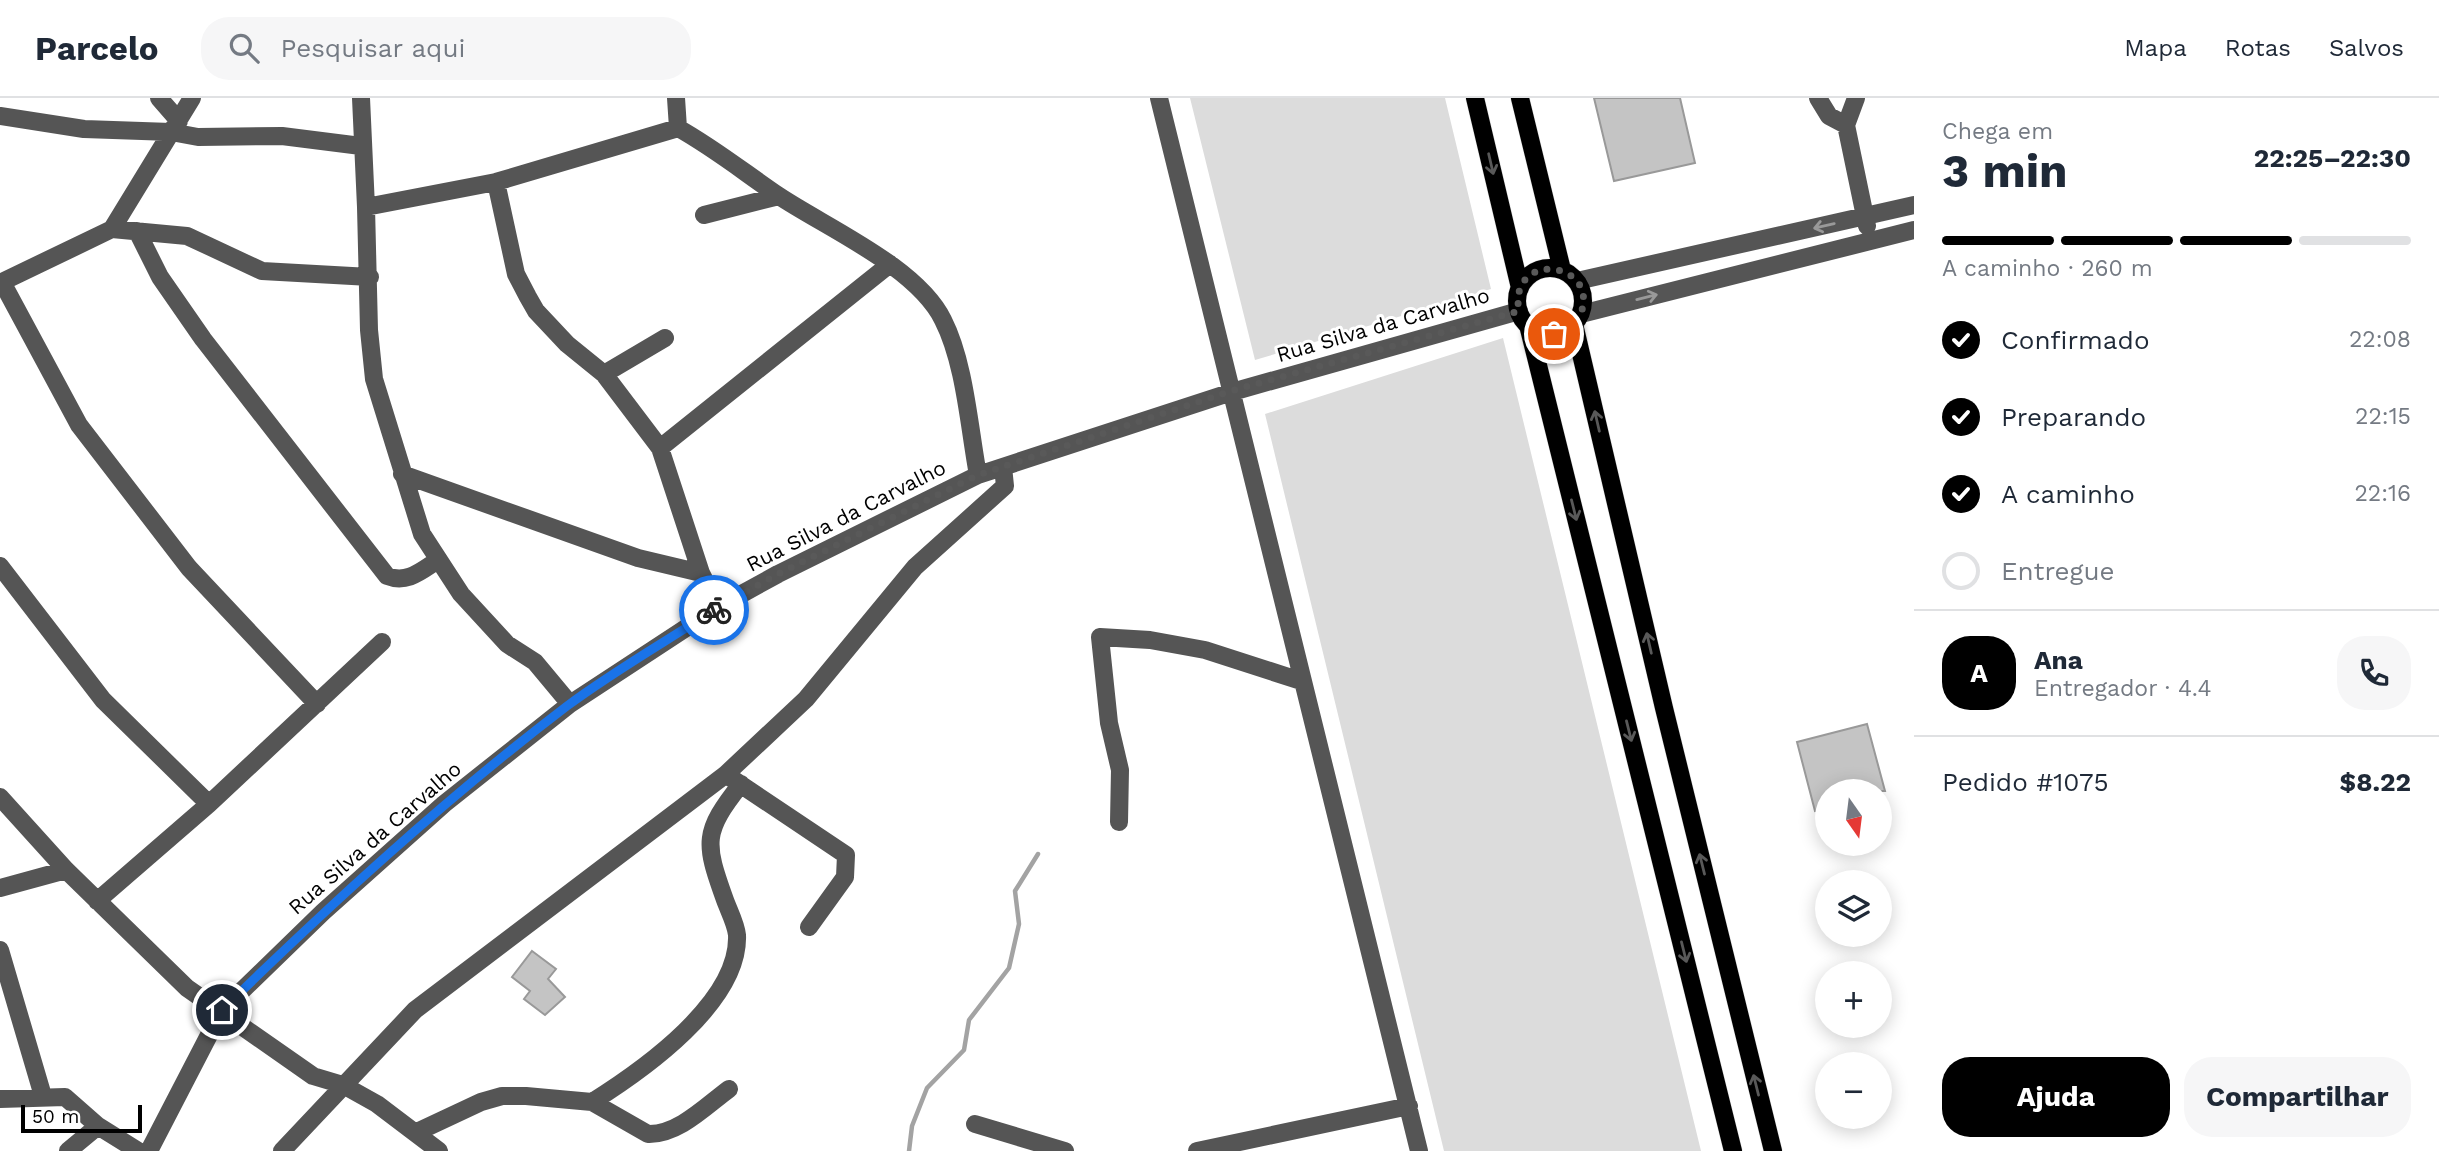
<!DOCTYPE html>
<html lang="pt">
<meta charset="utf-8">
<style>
:root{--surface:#fff;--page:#f6f6f7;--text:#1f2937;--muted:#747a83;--line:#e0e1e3;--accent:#000}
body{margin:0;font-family:"Work Sans",sans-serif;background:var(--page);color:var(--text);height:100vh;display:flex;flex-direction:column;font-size:26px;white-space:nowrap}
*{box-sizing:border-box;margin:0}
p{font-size:23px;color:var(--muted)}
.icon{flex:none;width:38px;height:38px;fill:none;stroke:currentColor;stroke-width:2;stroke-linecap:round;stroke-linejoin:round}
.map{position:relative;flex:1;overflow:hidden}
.panel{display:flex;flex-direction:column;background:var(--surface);width:525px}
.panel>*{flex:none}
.needle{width:46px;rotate:166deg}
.fabs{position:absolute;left:1815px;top:681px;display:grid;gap:14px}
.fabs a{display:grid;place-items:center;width:77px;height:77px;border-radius:50%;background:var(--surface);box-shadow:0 4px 18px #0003;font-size:35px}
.scale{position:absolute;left:21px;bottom:18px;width:121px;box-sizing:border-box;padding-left:7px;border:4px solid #000;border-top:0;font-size:19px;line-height:24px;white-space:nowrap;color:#000;-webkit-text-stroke:5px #fff;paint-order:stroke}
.pin{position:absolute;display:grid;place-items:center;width:60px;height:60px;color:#fff;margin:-30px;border:4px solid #fff;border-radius:50%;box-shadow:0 2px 7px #0007}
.courier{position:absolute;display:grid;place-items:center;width:70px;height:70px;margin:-35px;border:5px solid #1a73e8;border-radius:50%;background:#fff;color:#222;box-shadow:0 2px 9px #0007}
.headline em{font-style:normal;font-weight:700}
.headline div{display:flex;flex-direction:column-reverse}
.headline{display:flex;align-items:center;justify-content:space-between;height:119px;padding:0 28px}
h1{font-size:46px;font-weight:700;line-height:52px}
.bar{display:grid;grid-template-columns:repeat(4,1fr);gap:10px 7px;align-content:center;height:84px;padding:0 28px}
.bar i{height:9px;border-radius:5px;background:var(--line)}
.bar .on{background:var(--accent)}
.bar p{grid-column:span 4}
.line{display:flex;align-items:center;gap:18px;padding:0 28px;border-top:2px solid var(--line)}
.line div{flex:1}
.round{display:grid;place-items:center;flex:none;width:74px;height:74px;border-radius:28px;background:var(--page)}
ol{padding:0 28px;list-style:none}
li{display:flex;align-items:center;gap:21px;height:77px}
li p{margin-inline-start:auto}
li .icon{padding:7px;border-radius:50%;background:var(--accent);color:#fff;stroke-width:4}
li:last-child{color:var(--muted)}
li i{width:38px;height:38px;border:4px solid var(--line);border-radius:50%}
.action{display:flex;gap:14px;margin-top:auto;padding:14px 28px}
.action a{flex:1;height:80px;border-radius:28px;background:var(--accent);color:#fff;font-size:28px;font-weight:700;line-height:80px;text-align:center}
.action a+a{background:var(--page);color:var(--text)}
header{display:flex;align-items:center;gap:42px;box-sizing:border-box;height:98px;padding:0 35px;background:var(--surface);border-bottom:2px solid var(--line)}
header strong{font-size:33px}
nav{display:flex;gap:38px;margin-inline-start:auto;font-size:24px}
.search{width:490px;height:63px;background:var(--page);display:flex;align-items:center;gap:18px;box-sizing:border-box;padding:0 24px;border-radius:28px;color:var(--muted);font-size:26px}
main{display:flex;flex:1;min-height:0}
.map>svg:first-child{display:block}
.green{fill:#dcdcdc}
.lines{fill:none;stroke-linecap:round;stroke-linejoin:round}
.stream{stroke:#a3a3a3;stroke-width:4.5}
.building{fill:#c4c4c4;stroke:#999;stroke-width:2}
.major-casing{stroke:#dbdbdb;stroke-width:19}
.minor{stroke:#555;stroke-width:18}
.major{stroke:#000;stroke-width:18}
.oneway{stroke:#595959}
.oneway2{stroke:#999}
.done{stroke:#595959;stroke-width:7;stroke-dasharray:0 12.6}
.route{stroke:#1a73e8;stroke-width:9}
.labels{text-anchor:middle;stroke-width:6;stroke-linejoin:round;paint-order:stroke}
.street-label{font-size:21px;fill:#000;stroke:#fff}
</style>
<header>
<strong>Parcelo</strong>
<div class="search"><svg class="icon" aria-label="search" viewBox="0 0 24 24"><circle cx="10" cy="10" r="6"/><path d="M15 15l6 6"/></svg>Pesquisar aqui</div>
<nav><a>Mapa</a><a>Rotas</a><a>Salvos</a></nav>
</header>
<main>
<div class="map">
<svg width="1914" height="1053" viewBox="0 0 1914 1053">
<rect width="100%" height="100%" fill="#fff"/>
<!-- green -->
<path class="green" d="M1190,0h255l46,191 -236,71z
M1503,240l198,813h-257l-179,-737z"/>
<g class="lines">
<!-- stream -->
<path class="stream" d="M909,1053l3,-25 15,-38 37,-38 5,-30 40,-52 10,-44 -4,-33 23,-37"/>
</g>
<!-- building -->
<path class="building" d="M1594,0h86l15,65 -81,18z
M1867,626l18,67h-58v17l-12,3 -18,-69z
M532,853l24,18 -8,10 17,18 -20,18 -21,-16 6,-8 -18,-14z"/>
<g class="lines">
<defs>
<path id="major" d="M1475,0l45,190
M1520,0l42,172
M1517 203a33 33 0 1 1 66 0a33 33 0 1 1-66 0Z
M1574,226l90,384 109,443
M1528,227l205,826"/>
</defs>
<!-- major casing -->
<use href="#major" class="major-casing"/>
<!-- minor -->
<path class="minor" d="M159,0l20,23
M361,0l5,109
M676,0l2,30
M1159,0l260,1053
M1818,0l11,18 17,9
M1856,0l-10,27 21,101
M0,18l84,13 87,3 27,5 84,-1 79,10
M496,84l20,92 12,23 8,14 31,33 37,30 56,74 41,125 17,34
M704,117l75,-19
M112,131l80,-131
M137,133l23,46 43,62 184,237c20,8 34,-5 51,-16
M1577,183l337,-76
M2,184l77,143 110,143 128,136
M0,185l112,-54 75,7 75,35 108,6
M1581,216l333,-84
M604,276l61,-36
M660,350l230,-184
M402,376l236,84 63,15
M0,468l103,134 106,104
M570,606l-35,-42 -28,-18 -46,-50 -39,-60 -48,-155 -5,-49 -3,-123 130,-25 182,-54c36,20 67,45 101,68 48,32 138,71 164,124 22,43 26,107 35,155
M731,680l115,77 -1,22 -36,50
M0,699l66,73 121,118 126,88 30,9 34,19 62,47
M1119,724l1,-52 -11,-47 -9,-86 50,3 55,10 96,31
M0,790l66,-18
M97,803l112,-97 173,-162
M0,852l43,146
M0,1001l65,-2 33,29 40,25
M592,1004c51,-32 148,-100 145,-167 -1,-11 -8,-24 -12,-35 -21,-58 -22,-68 16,-116
M975,1026l90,27
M417,1034l64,-30 21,-6h24l66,6 56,32c30,1 58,-28 81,-45
M68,1053l30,-25
M149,1053l73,-141 101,-98 121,-108 126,-100 148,-97 60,-33 200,-99 254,-83 287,-81
M282,1053l133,-141 310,-235 81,-76 109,-132 90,-81 -2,-19
M1197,1053l212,-45"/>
<!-- major -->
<use href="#major" class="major"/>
</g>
<!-- one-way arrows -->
<defs><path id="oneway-shaft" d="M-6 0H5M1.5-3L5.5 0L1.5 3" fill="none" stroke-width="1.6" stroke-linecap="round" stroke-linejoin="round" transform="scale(1.75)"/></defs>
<g class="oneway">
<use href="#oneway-shaft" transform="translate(1491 66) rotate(77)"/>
<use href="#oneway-shaft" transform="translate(1597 323) rotate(-103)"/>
<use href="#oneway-shaft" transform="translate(1574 412) rotate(76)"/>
<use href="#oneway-shaft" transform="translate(1649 545) rotate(-103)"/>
<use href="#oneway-shaft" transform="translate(1629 633) rotate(76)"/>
<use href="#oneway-shaft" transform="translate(1702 766) rotate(-104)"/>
<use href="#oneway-shaft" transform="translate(1684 854) rotate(76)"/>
<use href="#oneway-shaft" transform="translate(1756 987) rotate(-104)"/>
</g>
<g class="oneway2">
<use href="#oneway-shaft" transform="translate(1824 128) rotate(167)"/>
<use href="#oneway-shaft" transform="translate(1647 199) rotate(-14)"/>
</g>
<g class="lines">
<!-- done -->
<path class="done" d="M714,512l64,-36 200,-99 253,-84 288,-80c-11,-60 77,-51 63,-1 -3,13 -15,21 -28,24"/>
<!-- route -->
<path class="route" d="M222,912c110,-107 223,-211 345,-304 47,-35 98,-64 147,-96"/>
</g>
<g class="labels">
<!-- street labels -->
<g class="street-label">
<text transform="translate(1383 227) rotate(-16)" y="7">Rua Silva da Carvalho</text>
<text transform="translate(846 418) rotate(-27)" y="7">Rua Silva da Carvalho</text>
<text transform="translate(375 740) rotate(-41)" y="7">Rua Silva da Carvalho</text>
</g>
</g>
</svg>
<div class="fabs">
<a><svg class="needle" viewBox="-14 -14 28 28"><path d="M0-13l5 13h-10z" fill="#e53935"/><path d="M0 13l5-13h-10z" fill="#747a83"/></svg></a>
<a><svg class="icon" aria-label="layers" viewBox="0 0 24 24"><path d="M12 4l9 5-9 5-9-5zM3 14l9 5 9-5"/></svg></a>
<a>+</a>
<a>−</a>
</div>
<div class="scale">50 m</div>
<div class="pin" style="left:1554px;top:236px;background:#ea580c"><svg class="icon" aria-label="bag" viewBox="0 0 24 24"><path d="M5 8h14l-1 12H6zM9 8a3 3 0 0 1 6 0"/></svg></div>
<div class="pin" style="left:222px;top:912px;background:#1f2937"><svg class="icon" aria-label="home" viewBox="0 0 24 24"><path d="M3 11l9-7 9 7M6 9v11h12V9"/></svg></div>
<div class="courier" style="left:714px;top:512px"><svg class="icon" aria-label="bike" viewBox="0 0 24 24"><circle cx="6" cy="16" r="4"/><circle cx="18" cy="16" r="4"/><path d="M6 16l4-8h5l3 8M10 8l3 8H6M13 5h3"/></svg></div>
</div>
<section class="panel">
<div class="headline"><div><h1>3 min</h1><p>Chega em</p></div><em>22:25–22:30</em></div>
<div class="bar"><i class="on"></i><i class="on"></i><i class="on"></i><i></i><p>A caminho · 260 m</p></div>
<ol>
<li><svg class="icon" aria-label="check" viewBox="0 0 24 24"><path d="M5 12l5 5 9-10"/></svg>Confirmado<p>22:08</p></li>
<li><svg class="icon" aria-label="check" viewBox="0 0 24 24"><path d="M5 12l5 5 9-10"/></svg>Preparando<p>22:15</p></li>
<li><svg class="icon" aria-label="check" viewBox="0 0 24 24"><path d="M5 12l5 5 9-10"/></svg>A caminho<p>22:16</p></li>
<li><i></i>Entregue</li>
</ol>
<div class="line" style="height:126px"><b class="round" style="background:var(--accent);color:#fff">A</b><div><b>Ana</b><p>Entregador · 4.4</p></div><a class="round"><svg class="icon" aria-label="phone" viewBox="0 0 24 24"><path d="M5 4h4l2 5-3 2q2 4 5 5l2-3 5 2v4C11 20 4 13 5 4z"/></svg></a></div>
<div class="line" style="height:91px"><div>Pedido #1075</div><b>$8.22</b></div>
<div class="action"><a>Ajuda</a><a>Compartilhar</a></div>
</section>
</main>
